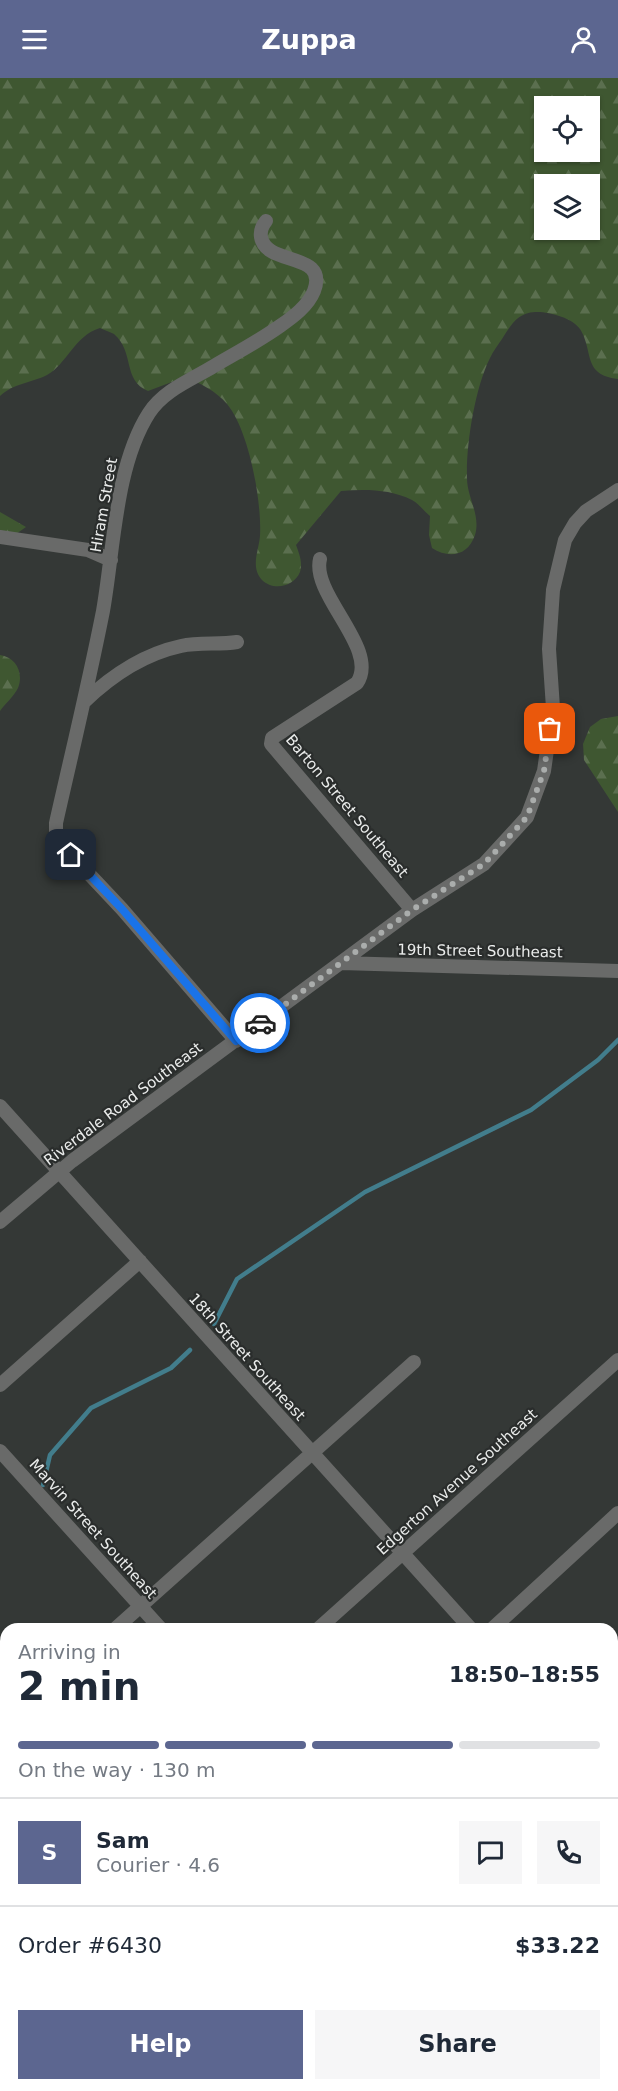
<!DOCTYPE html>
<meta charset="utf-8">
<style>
:root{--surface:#fff;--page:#f6f6f7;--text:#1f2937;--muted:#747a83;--line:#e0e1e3;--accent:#5c6690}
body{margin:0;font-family:"DejaVu Sans",sans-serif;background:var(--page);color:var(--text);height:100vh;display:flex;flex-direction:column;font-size:22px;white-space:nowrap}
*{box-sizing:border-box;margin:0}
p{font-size:20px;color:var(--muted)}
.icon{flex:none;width:33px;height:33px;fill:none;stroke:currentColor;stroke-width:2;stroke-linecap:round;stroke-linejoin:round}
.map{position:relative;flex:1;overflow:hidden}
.sheet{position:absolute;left:0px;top:1545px;width:618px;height:468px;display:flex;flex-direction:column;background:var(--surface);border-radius:18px 18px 0 0;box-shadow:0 2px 4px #0004}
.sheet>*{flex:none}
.buttons{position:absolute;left:534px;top:18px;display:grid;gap:12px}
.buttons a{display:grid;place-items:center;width:66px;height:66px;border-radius:0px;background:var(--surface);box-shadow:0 2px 4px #0004;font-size:30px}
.pin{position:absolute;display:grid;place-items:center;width:51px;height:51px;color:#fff;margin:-26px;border-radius:12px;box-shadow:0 3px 9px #0006}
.courier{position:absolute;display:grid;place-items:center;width:60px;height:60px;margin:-30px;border:4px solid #1a73e8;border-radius:50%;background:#fff;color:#222;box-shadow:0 2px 8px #0007}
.overview em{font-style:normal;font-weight:600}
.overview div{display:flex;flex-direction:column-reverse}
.overview{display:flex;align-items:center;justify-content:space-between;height:102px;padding:0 18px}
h1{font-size:39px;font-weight:600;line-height:45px}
.bar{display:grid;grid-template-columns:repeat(4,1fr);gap:9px 6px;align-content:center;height:72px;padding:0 18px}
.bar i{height:8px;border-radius:4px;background:var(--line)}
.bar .selected{background:var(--accent)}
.bar p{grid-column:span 4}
.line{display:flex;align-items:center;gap:15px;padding:0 18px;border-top:2px solid var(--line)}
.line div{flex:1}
.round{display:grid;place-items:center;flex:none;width:63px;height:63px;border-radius:0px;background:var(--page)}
.primary-button{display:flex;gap:12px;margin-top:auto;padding:12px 18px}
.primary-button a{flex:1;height:69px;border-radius:0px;background:var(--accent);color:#fff;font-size:24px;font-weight:600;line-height:69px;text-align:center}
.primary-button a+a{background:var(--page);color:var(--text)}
header{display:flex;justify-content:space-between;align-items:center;height:78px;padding:0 18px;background:var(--accent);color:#fff;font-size:27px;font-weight:600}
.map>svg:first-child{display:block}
.forest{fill:url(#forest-firs);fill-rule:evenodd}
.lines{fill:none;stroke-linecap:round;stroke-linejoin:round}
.stream{stroke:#427d8c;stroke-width:4.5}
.minor{stroke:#696a69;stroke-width:14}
.done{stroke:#aaadac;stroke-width:6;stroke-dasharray:0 10.8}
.route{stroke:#1a73e8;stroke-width:8}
.labels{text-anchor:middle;stroke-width:4.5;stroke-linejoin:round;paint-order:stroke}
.street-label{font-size:15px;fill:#eaeceb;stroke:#2a2d2c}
</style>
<header><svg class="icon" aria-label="menu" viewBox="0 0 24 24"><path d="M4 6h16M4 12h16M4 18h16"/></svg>Zuppa<svg class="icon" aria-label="person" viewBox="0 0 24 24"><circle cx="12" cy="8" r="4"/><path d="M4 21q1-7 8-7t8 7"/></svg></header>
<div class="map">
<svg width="618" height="2013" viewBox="0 0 618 2013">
<defs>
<pattern id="forest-firs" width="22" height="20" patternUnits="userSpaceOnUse" patternTransform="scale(1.5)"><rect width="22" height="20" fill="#3f5731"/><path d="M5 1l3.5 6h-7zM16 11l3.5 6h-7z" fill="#5b6f4f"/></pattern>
</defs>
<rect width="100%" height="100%" fill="#343836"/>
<!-- forest -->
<path class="forest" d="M0,0h618v301c-36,-4 -24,-28 -38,-50 -7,-11 -32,-18 -45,-17 -18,1 -24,13 -33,27 -4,6 -9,12 -12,19 -15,30 -24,86 -23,120 0,20 14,37 8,57 -7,21 -26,24 -43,13l-3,-13 1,-19c-6,-5 -11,-12 -18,-16 -22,-11 -47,-11 -71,-9l-45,54c3,8 7,18 4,27 -6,15 -27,19 -38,8 -12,-13 -3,-30 -2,-44 2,-34 -11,-106 -33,-132 -11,-13 -27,-21 -42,-27l-37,14c-26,-11 -13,-39 -34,-57 -4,-2 -10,-4 -14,-6 -26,8 -33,36 -53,47 -16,8 -33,8 -47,21zM544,28h46v46h-46zM544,106h46v46h-46z
M0,434l26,15 -10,7 -16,-2z
M0,577c16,2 24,18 18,33 -4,8 -13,16 -18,23z
M618,638v96l-34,-52 -1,-16 7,-17 11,-8z
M618,1843v55l-6,2v-50z"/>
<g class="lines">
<!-- stream -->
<path class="stream" d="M214,1246l23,-45 128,-87 166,-82 67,-50 20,-20
M43,1407l7,-30 41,-47 80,-40 19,-18"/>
<!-- minor -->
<path class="minor" d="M0,459l88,13 23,10
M320,481c-9,36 60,90 37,124l-85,55 -1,6 141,166
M84,624c27,-26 60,-48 97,-56 19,-4 38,-1 56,-4
M341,885l277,8
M236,963l-114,-132 -63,-67 -3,-9v-10c16,-71 33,-141 47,-212 11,-62 12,-145 46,-198 15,-23 42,-33 65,-47 22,-13 45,-25 66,-40 13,-9 28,-20 34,-35 15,-40 -48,-24 -53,-54 -1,-6 1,-11 5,-16
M0,1028l471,523
M0,1144l72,-61 340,-251 72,-46 43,-47 17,-46 9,-63 -4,-59 4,-59 12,-50 10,-17 11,-12 32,-21
M0,1307l140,-124
M0,1373l161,178
M115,1551l299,-267
M318,1551l300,-269
M492,1551l126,-116
M612,1599l6,-5
M0,1655l6,-6
M612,1711l6,7
M0,1752l6,7
M612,1833l6,-9
M0,1837l6,-5
M0,1991l6,-5
M540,2007l4,6
M152,2013l6,-6
M414,2013l7,-6"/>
</g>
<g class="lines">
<!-- done -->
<path class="done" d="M260,945l152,-113 72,-46 43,-47 17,-46 6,-42"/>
<!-- route -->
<path class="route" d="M71,777l51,54 114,132 24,-18"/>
</g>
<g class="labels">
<!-- street labels -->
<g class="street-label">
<text transform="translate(104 427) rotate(-80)" y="5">Hiram Street</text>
<text transform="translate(347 728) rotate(50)" y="5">Barton Street Southeast</text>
<text transform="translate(480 873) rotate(1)" y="5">19th Street Southeast</text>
<text transform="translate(123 1026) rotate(-37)" y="5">Riverdale Road Southeast</text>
<text transform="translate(247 1279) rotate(48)" y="5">18th Street Southeast</text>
<text transform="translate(457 1404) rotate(-42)" y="5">Edgerton Avenue Southeast</text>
<text transform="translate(93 1451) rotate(48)" y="5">Marvin Street Southeast</text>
</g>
</g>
</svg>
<div class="buttons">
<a><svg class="icon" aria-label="locate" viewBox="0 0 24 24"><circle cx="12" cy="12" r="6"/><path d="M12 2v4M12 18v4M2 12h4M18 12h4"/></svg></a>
<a><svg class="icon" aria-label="layers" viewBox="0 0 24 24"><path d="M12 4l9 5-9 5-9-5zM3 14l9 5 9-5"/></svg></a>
</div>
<div class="pin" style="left:550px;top:651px;background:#ea580c"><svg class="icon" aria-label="bag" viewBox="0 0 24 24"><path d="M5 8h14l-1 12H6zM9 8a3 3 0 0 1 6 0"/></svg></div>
<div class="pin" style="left:71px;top:777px;background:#1f2937"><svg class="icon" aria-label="home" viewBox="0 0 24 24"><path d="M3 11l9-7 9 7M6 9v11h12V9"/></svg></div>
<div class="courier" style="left:260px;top:945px"><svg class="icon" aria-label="car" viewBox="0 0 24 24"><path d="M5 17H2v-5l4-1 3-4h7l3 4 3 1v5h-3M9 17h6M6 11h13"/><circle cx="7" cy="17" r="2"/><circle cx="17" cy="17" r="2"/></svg></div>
<section class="sheet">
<div class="overview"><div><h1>2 min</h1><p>Arriving in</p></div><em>18:50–18:55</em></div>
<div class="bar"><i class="selected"></i><i class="selected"></i><i class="selected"></i><i></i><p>On the way · 130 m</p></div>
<div class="line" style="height:108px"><b class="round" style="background:var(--accent);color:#fff">S</b><div><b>Sam</b><p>Courier · 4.6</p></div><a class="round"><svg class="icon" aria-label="chat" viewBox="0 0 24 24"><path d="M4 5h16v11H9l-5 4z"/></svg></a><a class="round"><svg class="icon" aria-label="phone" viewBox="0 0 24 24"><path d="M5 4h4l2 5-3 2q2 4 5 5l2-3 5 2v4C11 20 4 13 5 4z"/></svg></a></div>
<div class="line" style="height:78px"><div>Order #6430</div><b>$33.22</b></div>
<div class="primary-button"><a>Help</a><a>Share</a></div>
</section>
</div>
